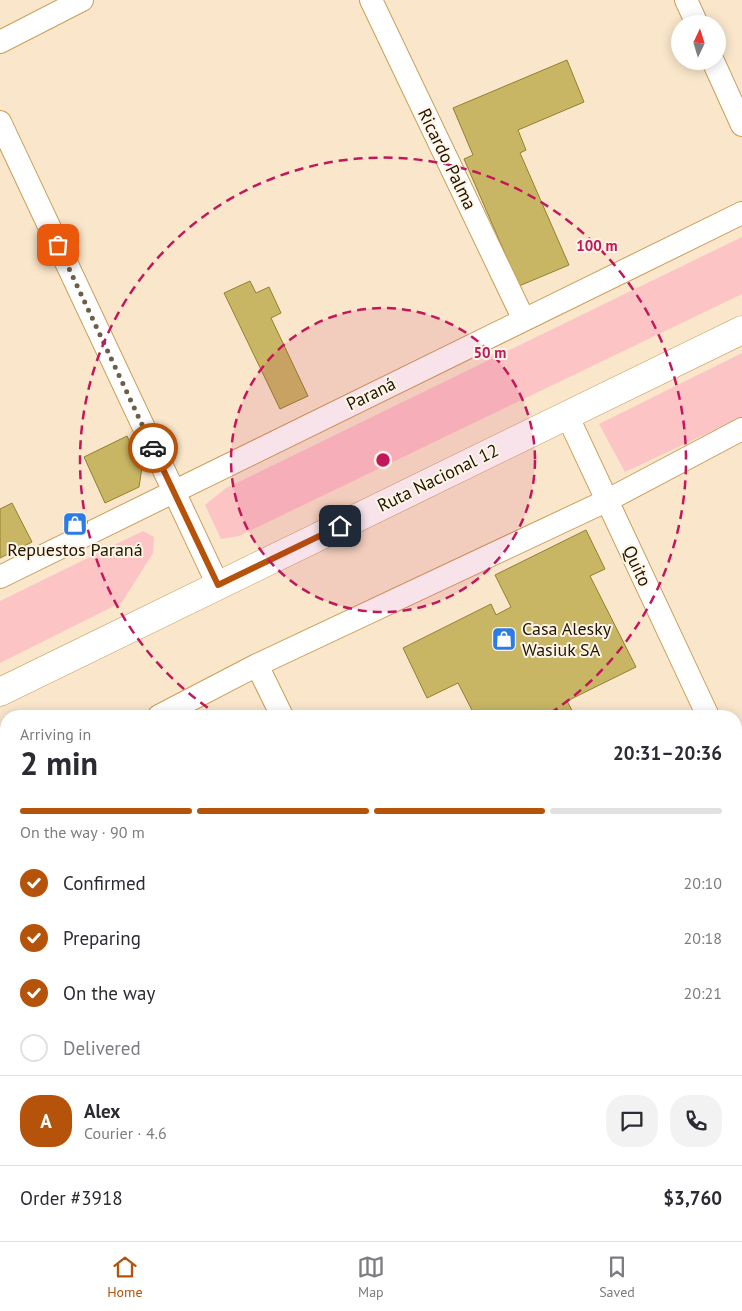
<!DOCTYPE html>
<meta charset="utf-8">
<style>
:root{--surface:#fff;--page:#f2f2f3;--text:#2b2b33;--muted:#7c7c81;--line:#e1e1e2;--accent:#b45309}
body{margin:0;font-family:"PT Sans",sans-serif;background:var(--page);color:var(--text);height:100vh;display:flex;flex-direction:column;font-size:19px;white-space:nowrap}
*{box-sizing:border-box;margin:0}
p{font-size:16px;color:var(--muted)}
.icon{flex:none;width:28px;height:28px;fill:none;stroke:currentColor;stroke-width:2;stroke-linecap:round;stroke-linejoin:round}
.map{position:relative;flex:1;overflow:hidden}
.side{position:absolute;left:0px;top:710px;width:742px;height:531px;display:flex;flex-direction:column;background:var(--surface);border-radius:20px 20px 0 0;box-shadow:0 2px 12px #0003}
.side>*{flex:none}
.needle{width:32px;rotate:4deg}
.buttons{position:absolute;left:671px;top:15px;display:grid;gap:10px}
.buttons a{display:grid;place-items:center;width:55px;height:55px;border-radius:50%;background:var(--surface);box-shadow:0 2px 12px #0003;font-size:25px}
.pin{position:absolute;display:grid;place-items:center;width:42px;height:42px;color:#fff;margin:-21px;border-radius:10px;box-shadow:0 2px 8px #0006}
.courier{position:absolute;display:grid;place-items:center;width:50px;height:50px;margin:-25px;border:4px solid #b45309;border-radius:50%;background:#fff;color:#222;box-shadow:0 1px 6px #0007}
.head em{font-style:normal;font-weight:700}
.head div{display:flex;flex-direction:column-reverse}
.head{display:flex;align-items:center;justify-content:space-between;height:85px;padding:0 20px}
h1{font-size:32px;font-weight:700;line-height:38px}
.bar{display:grid;grid-template-columns:repeat(4,1fr);gap:8px 5px;align-content:center;height:60px;padding:0 20px}
.bar i{height:6px;border-radius:4px;background:var(--line)}
.bar .active{background:var(--accent)}
.bar p{grid-column:span 4}
.line{display:flex;align-items:center;gap:12px;padding:0 20px;border-top:1px solid var(--line)}
.line div{flex:1}
.round{display:grid;place-items:center;flex:none;width:52px;height:52px;border-radius:20px;background:var(--page)}
ol{padding:0 20px;list-style:none}
li{display:flex;align-items:center;gap:15px;height:55px}
li p{margin-inline-start:auto}
li .icon{padding:5px;border-radius:50%;background:var(--accent);color:#fff;stroke-width:4}
li:last-child{color:var(--muted)}
li i{width:28px;height:28px;border:2px solid var(--line);border-radius:50%}
.menu{display:flex;justify-content:space-around;align-items:center;height:70px;border-top:1px solid var(--line);background:var(--surface);font-size:14px;color:var(--muted)}
.menu a{display:grid;justify-items:center;gap:2px}
.menu .active{color:var(--accent)}
.map>svg:first-child{display:block}
.grass{fill:#fdc4c5}
.building{fill:#c8b664;stroke:#92802d}
.lines{fill:none;stroke-linecap:round;stroke-linejoin:round}
.minor-casing{stroke:#cb9e57;stroke-width:24}
.trunk-casing{stroke:#cb9e57;stroke-width:29}
.minor{stroke:#fff;stroke-width:22}
.trunk{stroke:#fff;stroke-width:28}
.done{stroke:#6d5e48;stroke-width:5;stroke-dasharray:0 9}
.route{stroke:#b45309;stroke-width:6}
.ring{fill:none;stroke:#c2185b;stroke-width:2.5;stroke-dasharray:9 6}
.labels{text-anchor:middle;stroke-width:4;stroke-linejoin:round;paint-order:stroke}
.street-label{font-size:18px;fill:#221501;stroke:#fef5e7}
.poi-label{font-size:18px;fill:#221501;stroke:#fef5e7}
.centre{fill:#c2185b;stroke:#fef5e7;stroke-width:2.5}
.ring-label{font-size:15px;text-anchor:middle;font-weight:bold;fill:#c2185b;stroke:#fef5e7;stroke-width:4;stroke-linejoin:round;paint-order:stroke}
</style>
<div class="map">
<svg width="742" height="1241" viewBox="0 0 742 1241">
<rect width="100%" height="100%" fill="#f9e6cb"/>
<!-- grass -->
<path class="grass" d="M742,237v57l-503,242 -18,3 -16,-34 21,-17z
M742,353v64l-117,55 -26,-48z
M143,531l11,6 -1,16 -31,49 -122,61v-62z"/>
<!-- building -->
<path class="building" d="M567,60l17,42 -66,28 8,20 -6,3 49,112 -50,21 -55,-127 9,-4 -20,-47z
M250,281l6,12 13,-6 12,26 -10,5 37,78 -28,13 -56,-116z
M127,436l15,31 -3,20 -34,16 -21,-46z
M12,503l20,39 -32,16v-49z
M586,530l19,39 -15,7 46,91 -69,34 8,15h-100l-17,-33 -31,15 -24,-50 88,-44 5,11 15,-8 -16,-32z
M738,1126l4,7v31l-6,3v-40z
M36,1235h112l-12,6h-113z
M447,1235h46l3,6h-53l-2,-3z
M603,1235h47l-15,6h-29z"/>
<g class="lines">
<defs>
<path id="minor" d="M371,0l152,318
M686,0l11,24
M0,42l82,-42
M713,61l29,64
M0,122l218,463
M567,415l141,301
M0,577l742,-364
M257,665l25,51
M159,716l98,-51 349,-164 136,-72
M736,776l6,12
M0,799l6,-3
M736,845l6,-3
M0,1211l6,-3
M234,1235l3,6
M537,1235l3,6
M716,1241l13,-6"/>
<path id="trunk" d="M0,692l742,-362"/>
</defs>
<!-- minor casing -->
<use href="#minor" class="minor-casing"/>
<!-- trunk casing -->
<use href="#trunk" class="trunk-casing"/>
<!-- minor -->
<use href="#minor" class="minor"/>
<!-- trunk -->
<use href="#trunk" class="trunk"/>
</g>
<g class="lines">
<!-- done -->
<path class="done" d="M58,245l95,203"/>
<!-- route -->
<path class="route" d="M153,448l65,137 122,-59"/>
</g>
<!-- distance rings -->
<circle cx="383" cy="460" r="152" fill="#c2185b" fill-opacity=".12"/>
<g class="ring">
<circle cx="383" cy="460" r="152"/>
<path d="M220 716A303 303 0 1 1 546 716"/>
</g>
<!-- icons -->
<defs>
<symbol id="shop-square" viewBox="-11 -11 22 22"><rect x="-9" y="-9" width="18" height="18" rx="4" fill="#2b7ce7" stroke="#fef5e7"/><path d="M-5-2.5h2.3a2.7 3.5 0 0 1 5.4 0H5L5.5 6h-11ZM-1.5-2.5h3a1.5 2.3 0 0 0-3 0Z" fill="#fff"/></symbol>
</defs>
<g fill-rule="evenodd">
<use href="#shop-square" x="61" y="510" width="28" height="28"/>
<use href="#shop-square" x="490" y="625" width="28" height="28"/>
</g>
<g class="labels">
<!-- street labels -->
<g class="street-label">
<text transform="translate(447 159) rotate(64)" y="6">Ricardo Palma</text>
<text transform="translate(371 394) rotate(-26)" y="6">Paraná</text>
<text transform="translate(438 478) rotate(-26)" y="6">Ruta Nacional 12</text>
<text transform="translate(637 566) rotate(65)" y="6">Quito</text>
</g>
<!-- poi labels -->
<g class="poi-label">
<text x="75" y="556">Repuestos Paraná</text>
<text x="522" y="635" text-anchor="start">Casa Alesky<tspan x="522" dy="21">Wasiuk SA</tspan></text>
</g>
</g>
<circle cx="383" cy="460" r="8" class="centre"/>
<g class="ring-label">
<text x="597" y="251">100 m</text>
<text x="490" y="358">50 m</text>
</g>
</svg>
<div class="buttons">
<a><svg class="needle" viewBox="-14 -14 28 28"><path d="M0-13l5 13h-10z" fill="#e53935"/><path d="M0 13l5-13h-10z" fill="#7c7c81"/></svg></a>
</div>
<div class="pin" style="left:58px;top:245px;background:#ea580c"><svg class="icon" aria-label="bag" viewBox="0 0 24 24"><path d="M5 8h14l-1 12H6zM9 8a3 3 0 0 1 6 0"/></svg></div>
<div class="pin" style="left:340px;top:526px;background:#1f2937"><svg class="icon" aria-label="home" viewBox="0 0 24 24"><path d="M3 11l9-7 9 7M6 9v11h12V9"/></svg></div>
<div class="courier" style="left:153px;top:448px"><svg class="icon" aria-label="car" viewBox="0 0 24 24"><path d="M5 17H2v-5l4-1 3-4h7l3 4 3 1v5h-3M9 17h6M6 11h13"/><circle cx="7" cy="17" r="2"/><circle cx="17" cy="17" r="2"/></svg></div>
<section class="side">
<div class="head"><div><h1>2 min</h1><p>Arriving in</p></div><em>20:31–20:36</em></div>
<div class="bar"><i class="active"></i><i class="active"></i><i class="active"></i><i></i><p>On the way · 90 m</p></div>
<ol>
<li><svg class="icon" aria-label="check" viewBox="0 0 24 24"><path d="M5 12l5 5 9-10"/></svg>Confirmed<p>20:10</p></li>
<li><svg class="icon" aria-label="check" viewBox="0 0 24 24"><path d="M5 12l5 5 9-10"/></svg>Preparing<p>20:18</p></li>
<li><svg class="icon" aria-label="check" viewBox="0 0 24 24"><path d="M5 12l5 5 9-10"/></svg>On the way<p>20:21</p></li>
<li><i></i>Delivered</li>
</ol>
<div class="line" style="height:90px"><b class="round" style="background:var(--accent);color:#fff">A</b><div><b>Alex</b><p>Courier · 4.6</p></div><a class="round"><svg class="icon" aria-label="chat" viewBox="0 0 24 24"><path d="M4 5h16v11H9l-5 4z"/></svg></a><a class="round"><svg class="icon" aria-label="phone" viewBox="0 0 24 24"><path d="M5 4h4l2 5-3 2q2 4 5 5l2-3 5 2v4C11 20 4 13 5 4z"/></svg></a></div>
<div class="line" style="height:65px"><div>Order #3918</div><b>$3,760</b></div>
</section>
</div>
<nav class="menu">
<a class="active"><svg class="icon" aria-label="home" viewBox="0 0 24 24"><path d="M3 11l9-7 9 7M6 9v11h12V9"/></svg>Home</a>
<a><svg class="icon" aria-label="map" viewBox="0 0 24 24"><path d="M3 6l6-2 6 2 6-2v14l-6 2-6-2-6 2zM9 4v14M15 6v14"/></svg>Map</a>
<a><svg class="icon" aria-label="saved" viewBox="0 0 24 24"><path d="M7 4h10v16l-5-4-5 4z"/></svg>Saved</a>
</nav>
